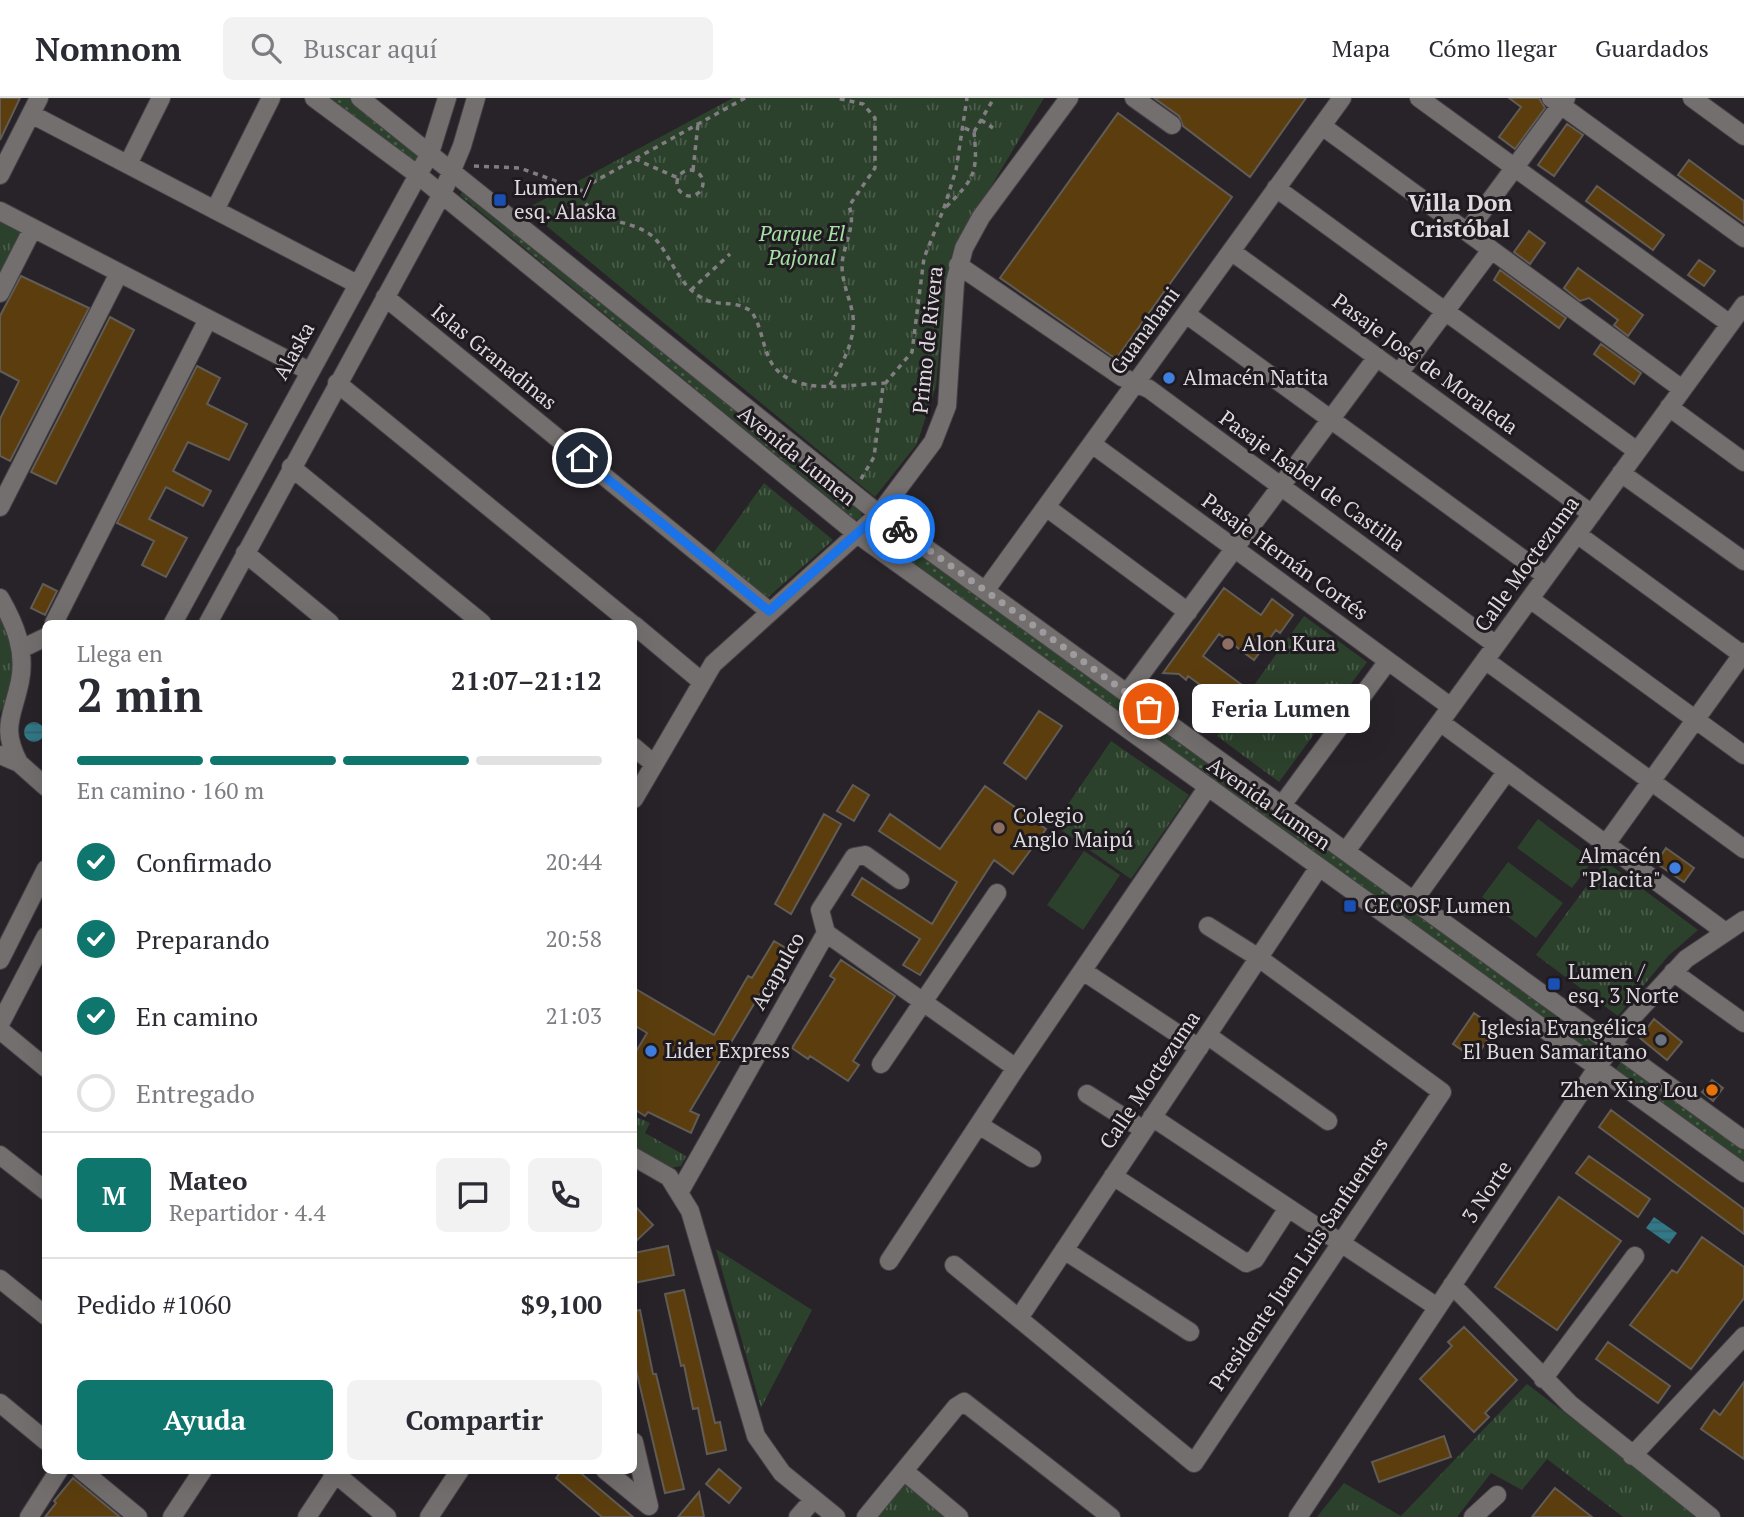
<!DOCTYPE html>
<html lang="es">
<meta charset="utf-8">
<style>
:root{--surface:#fff;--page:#f2f2f3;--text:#2b2b33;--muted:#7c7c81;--line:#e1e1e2;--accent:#0f766e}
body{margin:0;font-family:"PT Serif",serif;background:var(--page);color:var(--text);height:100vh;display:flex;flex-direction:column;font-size:26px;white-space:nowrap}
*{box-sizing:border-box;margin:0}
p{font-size:23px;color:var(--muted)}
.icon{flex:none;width:38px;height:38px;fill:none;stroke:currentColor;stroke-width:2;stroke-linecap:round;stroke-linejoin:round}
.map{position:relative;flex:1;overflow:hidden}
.details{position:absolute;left:42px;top:522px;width:595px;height:854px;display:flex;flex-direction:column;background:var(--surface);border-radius:10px;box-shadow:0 7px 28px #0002}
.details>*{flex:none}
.pin{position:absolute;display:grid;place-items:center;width:60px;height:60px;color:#fff;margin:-30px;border:4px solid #fff;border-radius:50%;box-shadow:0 2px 7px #0007}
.courier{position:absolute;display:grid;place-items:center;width:70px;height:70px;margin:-35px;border:5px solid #1a73e8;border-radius:50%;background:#fff;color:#222;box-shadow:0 2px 9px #0007}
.bubble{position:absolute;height:49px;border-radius:10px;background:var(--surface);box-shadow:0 7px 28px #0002;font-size:23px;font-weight:800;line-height:49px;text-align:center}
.headline em{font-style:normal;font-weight:800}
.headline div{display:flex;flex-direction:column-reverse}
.headline{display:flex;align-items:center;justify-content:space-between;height:119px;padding:0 35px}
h1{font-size:46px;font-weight:800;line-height:52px}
.bar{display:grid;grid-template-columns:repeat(4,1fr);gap:10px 7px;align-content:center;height:84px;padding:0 35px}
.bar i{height:9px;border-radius:5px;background:var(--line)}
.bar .selected{background:var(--accent)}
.bar p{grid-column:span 4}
.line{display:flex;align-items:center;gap:18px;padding:0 35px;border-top:2px solid var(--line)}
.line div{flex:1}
.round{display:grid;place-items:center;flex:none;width:74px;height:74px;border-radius:10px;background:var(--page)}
ol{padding:0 35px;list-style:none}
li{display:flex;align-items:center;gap:21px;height:77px}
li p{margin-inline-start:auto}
li .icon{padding:7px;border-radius:50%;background:var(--accent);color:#fff;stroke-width:4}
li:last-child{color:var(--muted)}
li i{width:38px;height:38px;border:4px solid var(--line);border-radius:50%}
.button{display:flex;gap:14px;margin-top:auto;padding:14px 35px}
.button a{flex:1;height:80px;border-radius:10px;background:var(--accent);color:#fff;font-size:28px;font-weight:800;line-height:80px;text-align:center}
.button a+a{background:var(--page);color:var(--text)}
header{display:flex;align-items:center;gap:42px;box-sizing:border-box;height:98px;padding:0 35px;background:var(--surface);border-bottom:2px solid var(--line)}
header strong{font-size:33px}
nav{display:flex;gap:38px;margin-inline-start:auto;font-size:24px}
.search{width:490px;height:63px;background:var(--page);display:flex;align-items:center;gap:18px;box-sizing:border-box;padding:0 24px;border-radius:10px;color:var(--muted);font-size:26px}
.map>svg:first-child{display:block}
.grass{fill:url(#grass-dots)}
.park{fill:url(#park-tufts)}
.garden{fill:#2c412c}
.water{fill:url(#water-rules)}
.building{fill:#5c3e0e;stroke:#615c55;stroke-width:2}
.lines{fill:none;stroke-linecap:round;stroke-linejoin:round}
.minor-casing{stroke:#454046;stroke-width:20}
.path{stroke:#817d82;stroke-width:3.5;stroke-dasharray:5 5;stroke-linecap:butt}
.minor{stroke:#746f6f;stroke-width:18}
.done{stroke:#9e9b9f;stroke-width:7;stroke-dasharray:0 12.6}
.route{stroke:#1a73e8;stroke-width:9}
.transit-dot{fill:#1a4fb4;stroke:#1f1a1f;stroke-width:2.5}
.shop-dot{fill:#3f7fe0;stroke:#1f1a1f;stroke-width:2.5}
.education-dot{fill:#8d6e63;stroke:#1f1a1f;stroke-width:2.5}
.worship-dot{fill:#6b7280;stroke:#1f1a1f;stroke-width:2.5}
.food-dot{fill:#e8710a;stroke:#1f1a1f;stroke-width:2.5}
.labels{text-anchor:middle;stroke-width:6;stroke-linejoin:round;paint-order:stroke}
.poi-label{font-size:21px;fill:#dedbde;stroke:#1f1a1f;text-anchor:start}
.park-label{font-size:21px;font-style:italic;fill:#a5e1a4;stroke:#1f1a1f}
.street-label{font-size:21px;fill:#dedbde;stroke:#1f1a1f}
.neighbourhood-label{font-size:23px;font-weight:bold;fill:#dedbde;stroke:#1f1a1f}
</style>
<header>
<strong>Nomnom</strong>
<div class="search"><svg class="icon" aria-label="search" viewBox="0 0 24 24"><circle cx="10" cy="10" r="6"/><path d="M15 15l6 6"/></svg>Buscar aquí</div>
<nav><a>Mapa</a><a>Cómo llegar</a><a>Guardados</a></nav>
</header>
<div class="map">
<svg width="1744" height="1419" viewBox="0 0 1744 1419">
<defs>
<pattern id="grass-dots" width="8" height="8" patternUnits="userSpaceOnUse" patternTransform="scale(1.75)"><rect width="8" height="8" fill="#2c412c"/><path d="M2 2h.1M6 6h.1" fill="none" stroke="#4a5c4a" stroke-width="1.8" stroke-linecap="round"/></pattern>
<pattern id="park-tufts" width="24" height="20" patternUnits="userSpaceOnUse" patternTransform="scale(1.75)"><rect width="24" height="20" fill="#2c412c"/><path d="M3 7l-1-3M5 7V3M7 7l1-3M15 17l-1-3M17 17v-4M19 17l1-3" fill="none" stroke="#4a5c4a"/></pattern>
<pattern id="water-rules" width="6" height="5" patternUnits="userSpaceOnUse" patternTransform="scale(1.75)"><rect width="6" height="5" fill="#317988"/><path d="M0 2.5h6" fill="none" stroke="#396069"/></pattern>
</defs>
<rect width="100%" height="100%" fill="#282329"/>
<!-- grass -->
<path class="grass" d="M327,0h25l76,60 -8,13z
M465,90l396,324 1,6 -7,2 -395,-325z
M885,439h14l700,506 -10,8 -702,-506z
M1623,961l121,87v15l-128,-92z"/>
<!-- park -->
<path class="park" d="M733,0h311l-91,152 -7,31 -10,105 -19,58 -42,53 -349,-288z
M0,121l23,12 -23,45z
M764,385l69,57 -67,59 -54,-44z
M0,517c21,31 16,67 0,98z
M1304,518l63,46 -88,120 -62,-46z
M1111,643l78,54 -58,84 -77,-54z
M1605,763l93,69 -30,26 -50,60 -82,-61z
M634,1018l16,7 -5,10 41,23 -5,10 -16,3 -31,-18z
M716,1151l96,61 -51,98z
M1527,1286l171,130 -3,3h-72l-76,-58 -25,31 -31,-17 -34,44h-140l27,-34 57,33z
M905,1379l44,40h-77z"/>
<!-- garden -->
<path class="garden" d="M1538,721l55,41 -21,28 -55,-40z
M1084,753l36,24 -37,55 -36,-25z
M1508,764l55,41 -27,35 -54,-41z"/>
<!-- water -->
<path class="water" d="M24 634a10 10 0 1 1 20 0a10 10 0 1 1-20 0Z
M1654,1119l23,16 -8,11 -23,-16z"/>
<!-- building -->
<path class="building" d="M0,0h20l-20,42z
M1154,0h152l-56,79 -67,-51 -4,-10z
M1509,0h30l6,10 -30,41 -16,-12 22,-30z
M1118,15l114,84 -116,162 -116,-81z
M1567,26l16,11 -29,41 -16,-11z
M1689,62l55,41v22l-66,-48z
M1597,88l67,49 -11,15 -67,-49z
M1529,133l16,12 -15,21 -16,-12z
M1699,162l16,11 -11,15 -16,-11z
M1578,170l65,47 -15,21 -14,-11 4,-5 -29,-22 -9,3 -16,-13z
M1500,172l66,48 -7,10 -65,-48z
M21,178l68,32 -79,153 -10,-5v-37l19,-38 -19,-10v-55z
M110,219l24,13 -78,154 -25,-12z
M1601,246l40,29 -7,11 -40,-30z
M197,268l23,12 -13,26 40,20 -18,36 -41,-18 -15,29 38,20 -8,15 -37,-19 -17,32 38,19 -21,39 -24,-12 12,-24 -37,-18z
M43,486l14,7 -12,24 -14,-7z
M1224,490l37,27 11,-16 21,16 -13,18 -4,-3 -22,30 -35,-26 -16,22 39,29 -14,20 -40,-29 -2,4 -7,-6 -16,-1z
M1039,613l23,15 -36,53 -22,-16z
M853,687l16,10 -15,26 -17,-10z
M985,688l61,43 -33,45 -19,-14 -74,115 -17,-10 17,-26 -68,-44 10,-17 70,46 25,-42 -78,-51 11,-17 50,35z
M824,716l17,10 -50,90 -16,-10z
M1666,750l28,20 -10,14 -28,-19z
M774,843l17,10 -15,25 -4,-2 -82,137 9,4 -8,18 -43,-21 -3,4 -11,-7v-54l13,-22 -13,-8v-37l80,47 34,-59 4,2z
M841,862l54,36 -42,65 6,4 -11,16 -38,-25 -2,3 -16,-11 43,-69 -5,-3z
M1474,915l21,15 -20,31 -22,-15z
M1654,921l28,23 -15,18 -27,-22z
M1712,982l11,8 -10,13 -11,-9z
M1611,1012l133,99v25l-145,-107z
M1589,1058l61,43 -12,18 -62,-44z
M1559,1099l62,44 -64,89 -62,-43z
M634,1107l19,20 -19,18z
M1702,1139l42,30v31l-53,71 -61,-44 42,-55 5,3z
M668,1148l6,29 -40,8v-30z
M684,1192l31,133 5,-1 6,28 -19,4 -9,-46 -5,1 -9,-44 -3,1 -16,-72z
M640,1212l13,64h3l28,115 -19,4 -31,-132v-50z
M1464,1229l53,53 -32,33 4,4 -15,15 -54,-53 32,-33 -4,-4z
M1608,1244l62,44 -12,17 -62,-44z
M1744,1284v77l-43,-30 13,-19 6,5z
M1444,1338l7,21 -72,25 -7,-20z
M719,1371l22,19 -12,15 -23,-19z
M562,1372h15l56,47h-31l-46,-39z
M73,1380l1,1 46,38h-75l11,-14 -2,-2z
M1555,1390l37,29h-60z
M699,1394l5,25h-26z"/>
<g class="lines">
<defs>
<path id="minor" d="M314,0l104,77 439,359 887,639
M360,0l519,416 865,626
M1134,0l38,27
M1419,0l311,226
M1551,0l193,140
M1692,0l52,38
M31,16l326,170
M1322,28l360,263
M128,66l33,-66
M0,77l39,-77
M1276,90l361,263
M215,112l56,-112
M0,113l309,160
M1467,134l99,-134
M1231,153l361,263
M958,167l164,112 27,12 347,256
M0,195l33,-65
M385,199l384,314
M1186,216l360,262
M1399,275l92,-123
M337,285l294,240
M1669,309l75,55
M1092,346l359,263
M291,369l191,156
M1621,375l123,88
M0,409l119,-234
M1046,409l142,105
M1577,436l167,122
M245,455l85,70
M985,493l357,-493
M0,500c15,26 26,53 20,83 -7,35 -20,46 -1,82
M1530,501l214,156
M54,525l154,-304
M173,525l257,-470 17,-55
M208,525l234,-429 20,-48 14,-48
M634,527l67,56
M21,551l25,-12
M1485,562l259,189
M1127,595l250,-336
M1440,624l284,209
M634,649l20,17
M0,657l19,8 27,24
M634,701l79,-135 166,-150 54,-72 14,-36 8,-124 9,-34 17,-31 88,-119
M1282,707l106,-144
M1606,746l138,-192
M1346,753l398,-546
M1414,802l93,-129
M826,835l190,135
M0,862l46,-91
M1083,873l116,77
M1673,874l71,51
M0,926l46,-88
M0,932l46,38
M1207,937l121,86
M881,966l116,-171
M1087,996l57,36
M1152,1019l285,190
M979,1027l53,33
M0,1057l46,36
M634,1059l35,20 21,34 66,225 26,37 54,44
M1113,1078l133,87 9,-4 33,-51
M680,1093l146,-258 -6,-23 34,-53 11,-2 35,25
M1064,1152l126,82
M889,1163l127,-193 191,-280
M954,1167l240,198 248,-371 -183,-134 -51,-32
M0,1181l46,37
M1452,1187l118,119 141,113
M1019,1220l300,-451
M1543,1281l92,-123
M0,1305l46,38
M634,1344l15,64
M1632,1358l112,-120
M81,1372l57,47
M331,1372l56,47
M605,1372l44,36
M904,1373l55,46
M29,1419l30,-47
M172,1419l31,-47
M307,1419l31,-47
M429,1419l31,-47
M798,1419l16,-18
M866,1419l90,-110 8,-5 147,115
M1298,1419l329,-494 59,-64 58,-39
M1473,1419l24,-22"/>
</defs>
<!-- minor casing -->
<use href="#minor" class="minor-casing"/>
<!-- path -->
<path class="path" d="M745,0l-155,86 -8,14c13,25 45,21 66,35 21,13 26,51 56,66 16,8 28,0 47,12 11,15 11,35 20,51 21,36 79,22 114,21
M981,22l12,8
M974,34l20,-34
M635,61l43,19
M474,68l46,2 63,23
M693,72l5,-46
M677 85a13 13 0 1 1 26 0a13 13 0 1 1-26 0Z
M946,109c29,-29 32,-34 28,-75l-10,-4
M691,192l39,-36
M830,287c10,-18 21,-36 23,-56 3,-21 -11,-40 -11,-64 1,-20 15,-40 7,-59l26,-38v-50l-12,-14 -27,-6
M861,381l13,-22 9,-71 29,-34 12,-94 20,-50 12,-38 11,-72"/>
<!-- minor -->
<use href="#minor" class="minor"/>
</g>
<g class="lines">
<!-- done -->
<path class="done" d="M900,431l249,180"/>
<!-- route -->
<path class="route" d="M582,360l187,153 110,-97 21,15"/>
</g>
<!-- markers -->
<g class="transit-dot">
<rect x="493" y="95" width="14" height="14" rx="3.5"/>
<rect x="1343" y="801" width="14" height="14" rx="3.5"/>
<rect x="1547" y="879" width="14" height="14" rx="3.5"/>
</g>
<g class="shop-dot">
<circle cx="1169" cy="280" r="7"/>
<circle cx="1675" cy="770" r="7"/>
<circle cx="651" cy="953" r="7"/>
</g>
<g class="education-dot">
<circle cx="1228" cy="546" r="7"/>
<circle cx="999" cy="730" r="7"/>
</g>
<circle class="worship-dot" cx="1661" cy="942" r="7"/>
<circle class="food-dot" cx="1712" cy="992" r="7"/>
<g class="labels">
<!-- poi labels -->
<g class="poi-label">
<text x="514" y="97">Lumen /<tspan x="514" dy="24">esq. Alaska</tspan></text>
<text x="1183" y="287">Almacén Natita</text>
<text x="1242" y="553">Alon Kura</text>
<text x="1013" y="725">Colegio<tspan x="1013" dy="24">Anglo Maipú</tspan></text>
<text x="1661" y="765" text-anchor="end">Almacén<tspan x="1661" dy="24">"Placita"</tspan></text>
<text x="1364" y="815">CECOSF Lumen</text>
<text x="1568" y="881">Lumen /<tspan x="1568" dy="24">esq. 3 Norte</tspan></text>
<text x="1647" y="937" text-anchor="end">Iglesia Evangélica<tspan x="1647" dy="24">El Buen Samaritano</tspan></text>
<text x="665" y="960">Lider Express</text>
<text x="1698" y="999" text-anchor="end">Zhen Xing Lou</text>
</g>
<!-- park labels -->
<g class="park-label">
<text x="802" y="143">Parque El<tspan x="802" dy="24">Pajonal</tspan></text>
</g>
<!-- street labels -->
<g class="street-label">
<text transform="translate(1145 233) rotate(-54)" y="7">Guanahani</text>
<text transform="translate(928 242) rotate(-84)" y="7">Primo de Rivera</text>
<text transform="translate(294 253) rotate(-61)" y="7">Alaska</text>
<text transform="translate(494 259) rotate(39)" y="7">Islas Granadinas</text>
<text transform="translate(1425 266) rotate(36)" y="7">Pasaje José de Moraleda</text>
<text transform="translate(797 358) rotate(39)" y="7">Avenida Lumen</text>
<text transform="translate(1312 383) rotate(36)" y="7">Pasaje Isabel de Castilla</text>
<text transform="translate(1285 459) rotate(36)" y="7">Pasaje Hernán Cortés</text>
<text transform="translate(1527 466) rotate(-54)" y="7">Calle Moctezuma</text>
<text transform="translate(1269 706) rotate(35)" y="7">Avenida Lumen</text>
<text transform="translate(778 873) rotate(-60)" y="7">Acapulco</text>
<text transform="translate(1150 982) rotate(-56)" y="7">Calle Moctezuma</text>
<text transform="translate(1487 1094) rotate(-56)" y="7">3 Norte</text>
<text transform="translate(1299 1166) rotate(-56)" y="7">Presidente Juan Luis Sanfuentes</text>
</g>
<!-- neighbourhood labels -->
<g class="neighbourhood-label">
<text x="1460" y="113">Villa Don<tspan x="1460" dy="26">Cristóbal</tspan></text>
</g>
</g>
</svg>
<div class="pin" style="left:1149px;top:611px;background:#ea580c"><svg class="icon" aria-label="bag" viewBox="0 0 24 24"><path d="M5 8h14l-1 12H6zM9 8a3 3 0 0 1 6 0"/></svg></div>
<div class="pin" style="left:582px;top:360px;background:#1f2937"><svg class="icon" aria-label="home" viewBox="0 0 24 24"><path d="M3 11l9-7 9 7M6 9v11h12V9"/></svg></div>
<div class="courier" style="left:900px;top:431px"><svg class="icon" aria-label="bike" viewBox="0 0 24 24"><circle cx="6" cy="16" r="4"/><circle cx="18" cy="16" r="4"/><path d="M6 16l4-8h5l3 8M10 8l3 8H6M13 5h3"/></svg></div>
<div class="bubble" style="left:1192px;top:586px;width:178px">Feria Lumen</div>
<section class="details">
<div class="headline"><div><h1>2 min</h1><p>Llega en</p></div><em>21:07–21:12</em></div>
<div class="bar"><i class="selected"></i><i class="selected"></i><i class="selected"></i><i></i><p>En camino · 160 m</p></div>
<ol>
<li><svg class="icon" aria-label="check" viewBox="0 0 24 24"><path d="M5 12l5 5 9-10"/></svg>Confirmado<p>20:44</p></li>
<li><svg class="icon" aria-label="check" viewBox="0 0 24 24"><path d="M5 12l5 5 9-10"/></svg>Preparando<p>20:58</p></li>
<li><svg class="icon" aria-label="check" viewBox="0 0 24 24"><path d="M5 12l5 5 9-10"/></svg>En camino<p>21:03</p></li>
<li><i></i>Entregado</li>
</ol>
<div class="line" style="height:126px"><b class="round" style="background:var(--accent);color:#fff">M</b><div><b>Mateo</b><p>Repartidor · 4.4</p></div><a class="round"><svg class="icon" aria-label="chat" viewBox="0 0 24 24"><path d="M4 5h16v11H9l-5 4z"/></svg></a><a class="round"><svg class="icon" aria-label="phone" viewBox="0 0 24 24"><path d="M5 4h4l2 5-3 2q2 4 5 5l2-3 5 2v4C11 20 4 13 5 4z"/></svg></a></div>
<div class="line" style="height:91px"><div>Pedido #1060</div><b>$9,100</b></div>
<div class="button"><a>Ayuda</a><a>Compartir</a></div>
</section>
</div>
